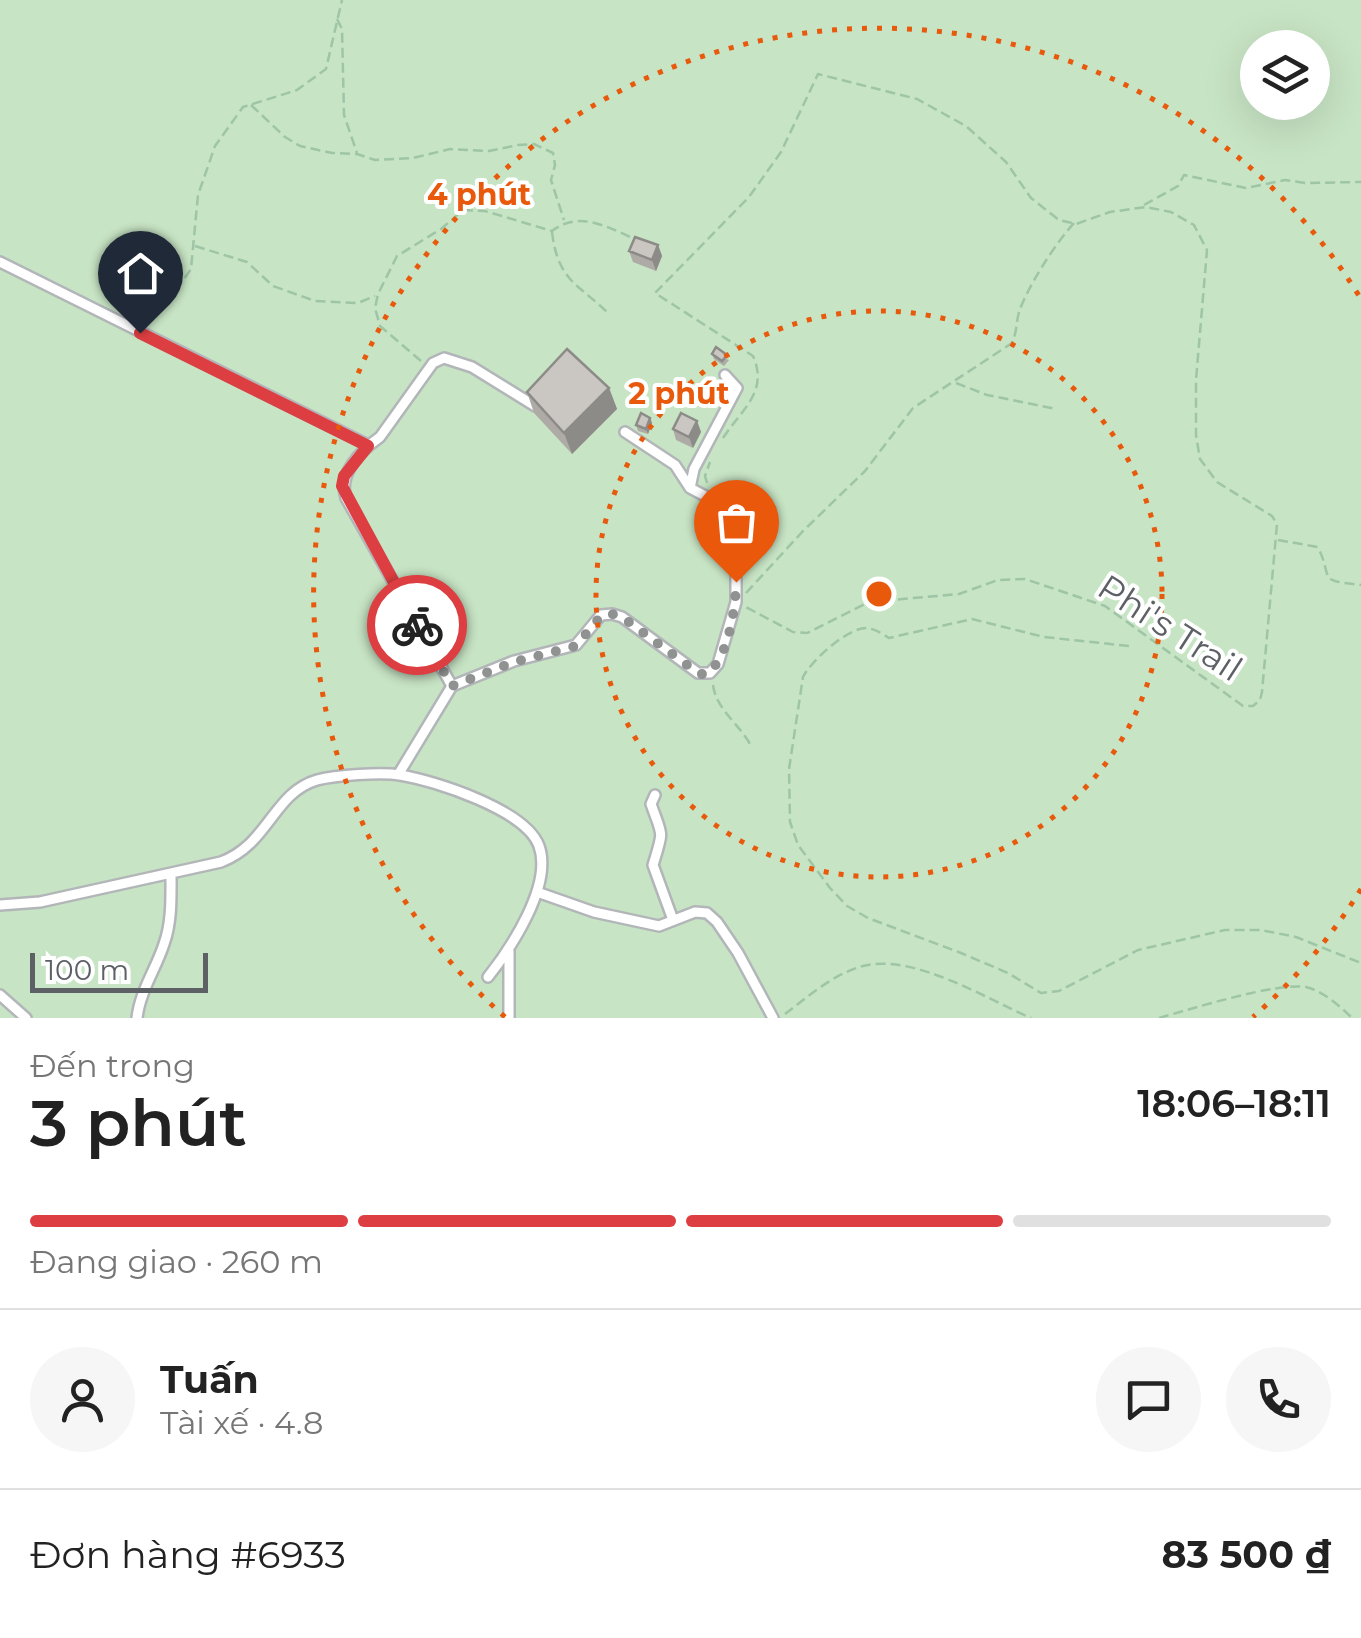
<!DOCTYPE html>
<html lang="vi">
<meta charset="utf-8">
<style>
:root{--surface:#fff;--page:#f6f6f6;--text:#222;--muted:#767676;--line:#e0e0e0;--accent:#dc3e41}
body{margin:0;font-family:Montserrat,sans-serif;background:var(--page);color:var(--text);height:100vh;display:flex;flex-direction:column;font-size:38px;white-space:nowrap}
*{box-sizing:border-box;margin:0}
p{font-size:32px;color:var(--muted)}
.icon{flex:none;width:55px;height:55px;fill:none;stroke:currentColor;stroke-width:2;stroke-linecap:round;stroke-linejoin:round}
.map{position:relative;height:1018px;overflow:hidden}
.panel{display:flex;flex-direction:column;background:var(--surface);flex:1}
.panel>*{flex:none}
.controls{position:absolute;left:1240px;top:30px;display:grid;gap:20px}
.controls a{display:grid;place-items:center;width:90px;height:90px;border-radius:50%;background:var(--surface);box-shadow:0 10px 40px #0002;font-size:50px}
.scale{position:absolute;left:30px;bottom:25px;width:178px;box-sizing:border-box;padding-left:10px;border:5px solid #5d6165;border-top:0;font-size:28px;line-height:35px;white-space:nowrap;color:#5d6165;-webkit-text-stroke:8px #fff;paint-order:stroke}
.pin{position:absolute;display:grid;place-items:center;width:85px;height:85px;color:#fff;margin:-102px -42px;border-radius:50% 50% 50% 0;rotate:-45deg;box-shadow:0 0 10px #0007}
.pin .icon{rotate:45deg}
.courier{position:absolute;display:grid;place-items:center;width:100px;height:100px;margin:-50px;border:8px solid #dc3e41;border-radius:50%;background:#fff;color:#222;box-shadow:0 2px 12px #0007}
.head em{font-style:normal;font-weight:600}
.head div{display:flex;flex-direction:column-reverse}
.head{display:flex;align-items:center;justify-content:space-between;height:170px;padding:0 30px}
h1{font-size:65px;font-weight:600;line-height:75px}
.bar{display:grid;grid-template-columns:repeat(4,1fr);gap:15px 10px;align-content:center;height:120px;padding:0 30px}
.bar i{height:12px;border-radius:8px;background:var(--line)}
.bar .on{background:var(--accent)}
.bar p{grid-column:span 4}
.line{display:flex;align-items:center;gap:25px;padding:0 30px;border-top:2px solid var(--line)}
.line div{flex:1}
.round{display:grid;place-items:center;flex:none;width:105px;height:105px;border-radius:52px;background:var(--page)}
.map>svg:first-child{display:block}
.green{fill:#c7e4c4;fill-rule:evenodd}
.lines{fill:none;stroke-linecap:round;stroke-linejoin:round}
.street-casing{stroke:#b3b6b9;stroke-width:14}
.path{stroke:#9ec5a6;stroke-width:2.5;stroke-dasharray:10 5;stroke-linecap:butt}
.street{stroke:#fff;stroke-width:9}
.wall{fill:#aeaba7}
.shaded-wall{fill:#8d8b88}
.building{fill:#cac7c2;stroke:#8d8b88;stroke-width:2.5}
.done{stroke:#909292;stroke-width:10;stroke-dasharray:0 18}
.route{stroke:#dc3e41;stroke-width:12}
.ring{fill:none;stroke:#e8590c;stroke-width:5;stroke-dasharray:5 10}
.labels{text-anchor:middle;stroke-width:8;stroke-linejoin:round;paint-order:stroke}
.street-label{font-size:35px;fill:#5d6165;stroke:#fff}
.centre{fill:#e8590c;stroke:#fff;stroke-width:5}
.ring-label{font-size:30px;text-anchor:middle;font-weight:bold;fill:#e8590c;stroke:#fff;stroke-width:8;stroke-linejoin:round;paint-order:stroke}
</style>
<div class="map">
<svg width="1361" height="1018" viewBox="0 0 1361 1018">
<rect width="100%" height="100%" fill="#eeece6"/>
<!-- green -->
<path class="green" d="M0,0h1361v1018h-1361zM1258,48h54v54h-54z"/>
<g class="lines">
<defs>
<path id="street" d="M0,262l368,183
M690,488l4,-19 43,-81 -12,-13
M452,686l62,-25 62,-16 25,-30 11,-1 10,3 76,56h12l8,-9 18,-62v-45l-4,-20 -9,-23 -12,-15 -21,-11 -15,-23 -50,-33
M398,775l54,-89 -106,-188c-8,-24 14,-47 34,-61l53,-74 11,-5 28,9 63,39 3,-4
M655,795l-4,9c12,34 13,25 2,61l20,55
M537,892l57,20 65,14 36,-14 12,1 10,9 21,31 35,65
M0,905l40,-3 181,-40c48,-18 52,-69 96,-82 19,-5 64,-8 83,-5 36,6 126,35 139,71 14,39 -28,102 -51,131
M0,995l26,23
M137,1018c3,-27 19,-49 27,-74 8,-22 7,-47 7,-70
M509,1018v-67"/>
</defs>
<!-- street casing -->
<use href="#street" class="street-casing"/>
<!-- path -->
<path class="path" d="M337,19l5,10 2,86 13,38
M251,105l34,32 15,9 32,7 25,1 18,6 38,-2 37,-9 39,2 29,-6 16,-1 19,9 2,12 -4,15 13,40
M1144,205l34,-19 6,-11 62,13 39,-8 20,3 56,-1
M552,232c6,50 27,52 58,83
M195,246l52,16 26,24 42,15 43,2 17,-7
M144,322l33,-33 14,-20 7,-74 17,-49 28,-39 54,-17 29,-21 16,-69
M421,361l-41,-35 -5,-18 3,-14 19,-38 44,-27 22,-19 22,1 67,20c27,-21 55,-4 83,8
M956,383l31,12 69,14
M723,438c18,-28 46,-46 30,-82l-98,-63 94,-96 32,-45 37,-78 99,25 49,27 40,36 25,36 28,22 17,4 34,-12 36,-5 25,5 23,13 13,25 -11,130v55l4,24 17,23 55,34 5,8 -15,168 -2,8 -7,6h-10l-138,-100 -80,-27 -27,1 -39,14 -90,8 -62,31 -14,-1 -49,-26
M707,483l-2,-7 5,-14
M1278,540l40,7c16,33 -3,33 43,38
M746,593l57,-62 62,-60 48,-63 99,-65c5,-11 4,-20 7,-31 9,-26 36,-68 55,-89
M1129,646l-85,-9 -72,-18 -83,19c-6,-4 -14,-9 -22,-10 -19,-1 -56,33 -64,49l-14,92 1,53 8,23 32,43 17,18 21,12 93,35 47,20 33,20 18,-2 79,-41 87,-20h36l35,7 65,26
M713,685c3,24 26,39 37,59
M785,1014c24,-18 48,-40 78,-48 50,-13 122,32 168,52
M1159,1018c32,-9 118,-36 147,-31 17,4 34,19 46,31"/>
<!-- street -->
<use href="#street" class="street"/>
</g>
<!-- wall -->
<path class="wall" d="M658,245l4,11 -6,15 -23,-9 -4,-11z
M712,354l17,6 -5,6 -10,-7z
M609,388l8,21 -45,45 -38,-41 -7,-21z
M650,418l2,5 -4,11 -10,-3 -2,-6z
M697,421l4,11 -8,16 -17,-8 -3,-11z"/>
<!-- shaded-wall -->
<path class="shaded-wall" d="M658,245l4,11 -6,15 -4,-11z
M609,388l8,21 -45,45 -8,-21z
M650,418l2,5 -4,11 -2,-5z
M697,421l4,11 -8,16 -4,-11z"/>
<!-- building -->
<path class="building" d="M635,237l23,8 -6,15 -23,-9z
M716,347l11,8 -5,6 -10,-7z
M567,349l42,39 -45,45 -37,-41z
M641,413l9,5 -4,11 -10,-4z
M681,413l16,8 -8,16 -16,-8z"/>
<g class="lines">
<!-- done -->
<path class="done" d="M417,625l35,61 62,-24 62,-16 25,-30 11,-2 10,3 76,56 7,2c23,-13 31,-68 31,-93"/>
<!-- route -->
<path class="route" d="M140,333l228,113 -24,30 -2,10 75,139"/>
</g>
<!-- distance rings -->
<g class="ring">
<circle cx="879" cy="594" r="283"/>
<path d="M1361 889A565 565 0 0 1 1253 1017M505 1017A565 565 0 1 1 1361 299"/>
</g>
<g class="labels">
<!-- street labels -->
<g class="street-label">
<text transform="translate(1170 628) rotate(33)" y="12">Phi's Trail</text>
</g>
</g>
<circle cx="879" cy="594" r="15" class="centre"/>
<g class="ring-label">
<text x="479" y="205">4 phút</text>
<text x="679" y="404">2 phút</text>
</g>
</svg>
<div class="controls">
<a><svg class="icon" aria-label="layers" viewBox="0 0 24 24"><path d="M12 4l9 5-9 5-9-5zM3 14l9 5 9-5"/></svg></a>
</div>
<div class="scale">100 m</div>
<div class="pin" style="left:736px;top:582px;background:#ea580c"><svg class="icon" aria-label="bag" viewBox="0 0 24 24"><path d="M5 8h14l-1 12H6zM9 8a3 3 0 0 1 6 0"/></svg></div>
<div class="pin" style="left:140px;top:333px;background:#1f2937"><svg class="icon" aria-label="home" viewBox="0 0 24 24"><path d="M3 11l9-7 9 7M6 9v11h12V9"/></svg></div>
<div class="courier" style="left:417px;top:625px"><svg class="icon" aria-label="bike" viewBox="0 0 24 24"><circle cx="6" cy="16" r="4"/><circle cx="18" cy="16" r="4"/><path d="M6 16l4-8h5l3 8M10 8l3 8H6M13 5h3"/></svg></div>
</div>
<section class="panel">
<div class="head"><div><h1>3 phút</h1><p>Đến trong</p></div><em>18:06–18:11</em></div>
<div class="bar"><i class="on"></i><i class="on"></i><i class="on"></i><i></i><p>Đang giao · 260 m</p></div>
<div class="line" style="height:180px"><a class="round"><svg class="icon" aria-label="person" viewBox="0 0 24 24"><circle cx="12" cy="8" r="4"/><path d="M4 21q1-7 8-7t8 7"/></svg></a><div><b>Tuấn</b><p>Tài xế · 4.8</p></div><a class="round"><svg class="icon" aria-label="chat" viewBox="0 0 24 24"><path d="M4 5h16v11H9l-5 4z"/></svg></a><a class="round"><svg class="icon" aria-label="phone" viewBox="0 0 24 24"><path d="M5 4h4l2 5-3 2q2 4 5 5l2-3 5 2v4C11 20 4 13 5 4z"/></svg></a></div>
<div class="line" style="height:130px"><div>Đơn hàng #6933</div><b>83 500 ₫</b></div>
</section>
